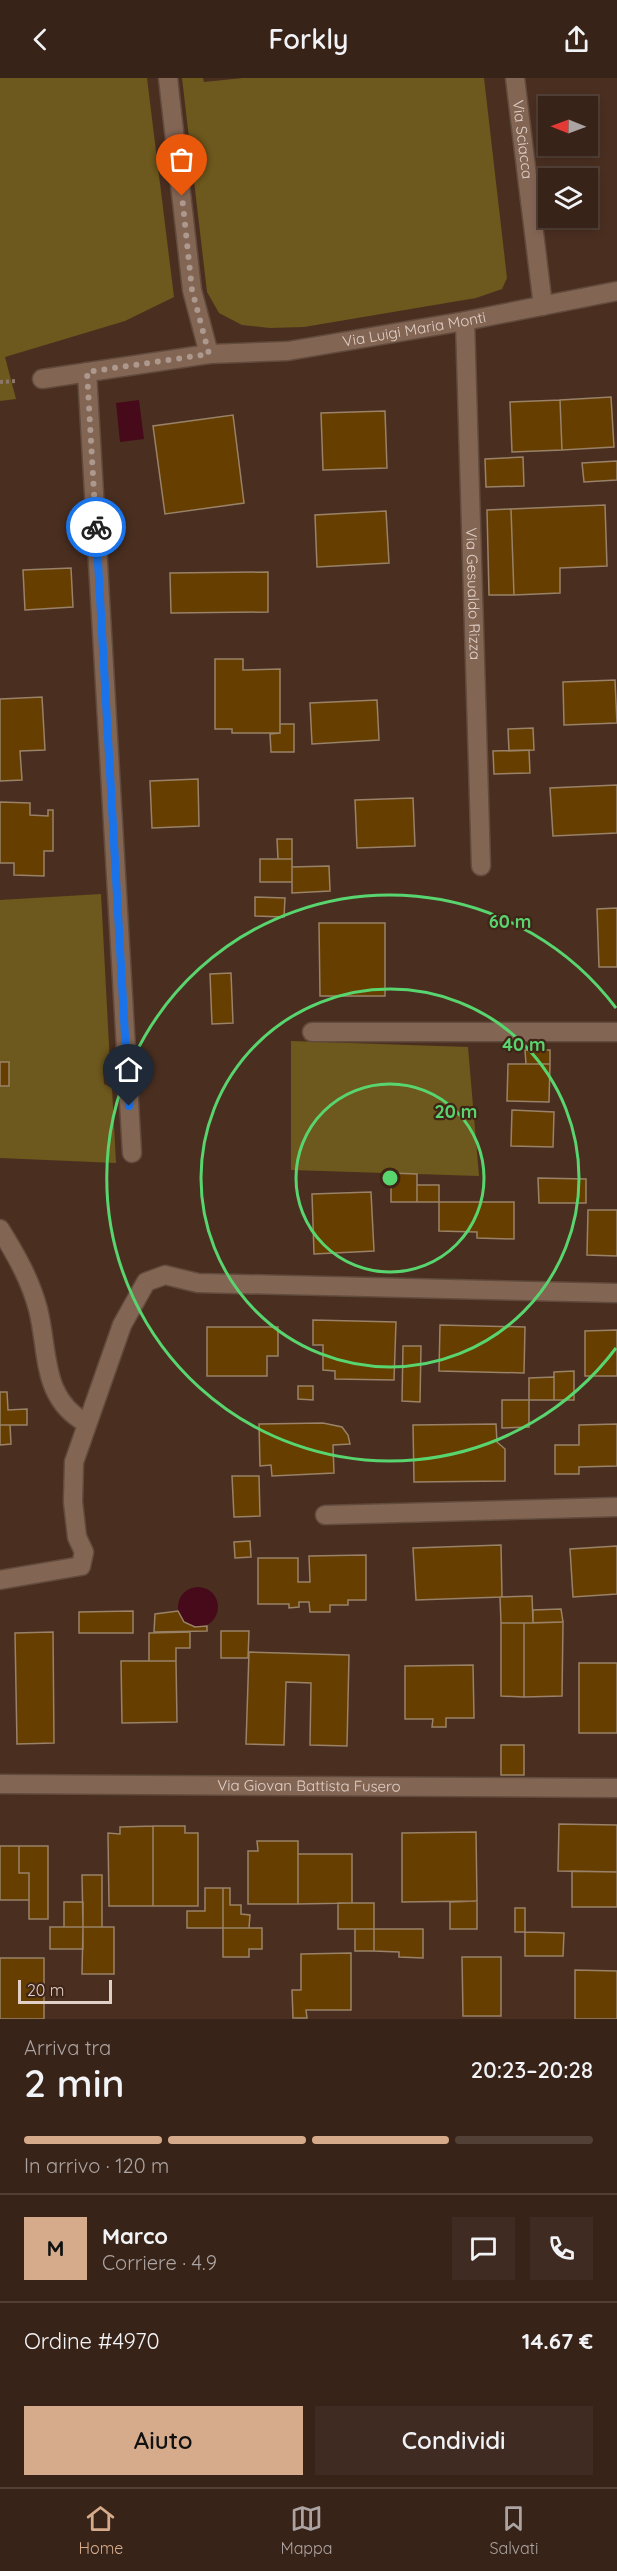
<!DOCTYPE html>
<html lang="it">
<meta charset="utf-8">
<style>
:root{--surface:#382318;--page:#3f2b21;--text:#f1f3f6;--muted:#aba4a2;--line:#524037;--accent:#d6ab8b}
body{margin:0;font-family:Quicksand,sans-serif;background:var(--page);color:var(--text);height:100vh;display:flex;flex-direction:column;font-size:22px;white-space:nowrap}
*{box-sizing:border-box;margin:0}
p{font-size:20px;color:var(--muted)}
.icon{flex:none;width:33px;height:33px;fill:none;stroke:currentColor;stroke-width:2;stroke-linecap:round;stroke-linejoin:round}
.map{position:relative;height:1941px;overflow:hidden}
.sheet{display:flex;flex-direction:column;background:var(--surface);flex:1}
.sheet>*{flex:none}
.needle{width:39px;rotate:271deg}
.fabs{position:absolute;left:538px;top:18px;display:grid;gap:12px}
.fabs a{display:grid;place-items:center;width:60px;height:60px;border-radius:0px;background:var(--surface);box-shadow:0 3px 9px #0003,0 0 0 2px var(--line);font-size:30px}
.scale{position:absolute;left:18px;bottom:15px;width:94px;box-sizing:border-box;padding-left:6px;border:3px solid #e1d0c7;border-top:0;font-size:16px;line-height:21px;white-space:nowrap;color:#e1d0c7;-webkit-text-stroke:4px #3f2517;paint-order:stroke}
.pin{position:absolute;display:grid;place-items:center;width:51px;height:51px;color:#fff;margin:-62px -26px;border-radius:50% 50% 50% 0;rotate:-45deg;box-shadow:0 0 6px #0007}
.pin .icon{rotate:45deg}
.courier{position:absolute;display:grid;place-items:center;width:60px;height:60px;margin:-30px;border:4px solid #1a73e8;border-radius:50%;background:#fff;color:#222;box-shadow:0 2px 8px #0007}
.summary em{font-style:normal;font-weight:600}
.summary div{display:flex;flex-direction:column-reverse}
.summary{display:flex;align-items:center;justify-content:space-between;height:102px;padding:0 24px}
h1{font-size:39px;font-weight:600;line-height:45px}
.bar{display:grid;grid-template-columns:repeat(4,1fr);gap:9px 6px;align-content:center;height:72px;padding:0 24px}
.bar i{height:8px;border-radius:4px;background:var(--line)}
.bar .active{background:var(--accent)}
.bar p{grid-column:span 4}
.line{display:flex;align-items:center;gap:15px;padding:0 24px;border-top:2px solid var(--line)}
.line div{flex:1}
.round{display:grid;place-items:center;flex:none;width:63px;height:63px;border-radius:0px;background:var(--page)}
.primary-button{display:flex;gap:12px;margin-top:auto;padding:12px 24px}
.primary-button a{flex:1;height:69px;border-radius:0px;background:var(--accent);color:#111;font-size:24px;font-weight:600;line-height:69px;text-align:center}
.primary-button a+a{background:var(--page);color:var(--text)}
header{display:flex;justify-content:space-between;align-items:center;height:78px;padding:0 24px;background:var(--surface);font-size:27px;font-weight:600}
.tabs{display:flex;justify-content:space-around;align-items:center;height:84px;border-top:2px solid var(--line);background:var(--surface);font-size:16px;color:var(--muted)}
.tabs a{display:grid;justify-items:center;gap:3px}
.tabs .active{color:var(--accent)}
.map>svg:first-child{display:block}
.green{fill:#6d581d}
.water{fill:#460a1a}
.building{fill:#663e00;stroke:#998268;stroke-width:1.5}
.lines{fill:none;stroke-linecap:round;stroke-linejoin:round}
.minor-casing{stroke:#614b3d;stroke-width:21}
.path{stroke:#8d776a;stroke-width:4;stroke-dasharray:3 3;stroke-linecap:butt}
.minor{stroke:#836554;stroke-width:18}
.done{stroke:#ac988d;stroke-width:6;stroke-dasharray:0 10.8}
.route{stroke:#1a73e8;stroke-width:8}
.ring{fill:none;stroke:#59d56f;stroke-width:3}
.labels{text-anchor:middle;stroke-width:4.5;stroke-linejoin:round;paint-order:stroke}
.street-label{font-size:15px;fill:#e1d0c7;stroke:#3f2517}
.centre{fill:#59d56f;stroke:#3f2517;stroke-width:3}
.ring-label{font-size:18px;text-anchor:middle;font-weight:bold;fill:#59d56f;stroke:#3f2517;stroke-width:4.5;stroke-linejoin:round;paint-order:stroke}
</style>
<header><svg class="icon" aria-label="back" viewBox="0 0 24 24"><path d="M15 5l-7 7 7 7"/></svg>Forkly<svg class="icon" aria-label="share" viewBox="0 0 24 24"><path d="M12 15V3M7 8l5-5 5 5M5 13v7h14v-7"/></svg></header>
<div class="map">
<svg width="617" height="1941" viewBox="0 0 617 1941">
<rect width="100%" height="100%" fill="#4a2f20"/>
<!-- green -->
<path class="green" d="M0,0h147l27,219 -49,24 -120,36 11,42 -16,2z
M182,0h21l1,4 39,-4h241l23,200 -5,11 -26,9 -172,29 -34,1 -28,-3 -23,-12 -12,-21z
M101,816l9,170 -7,5 1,15 8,4 4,75 -116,-5v-258z
M291,963l177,6 11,129 -188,-6z"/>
<!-- water -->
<path class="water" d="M139,322l5,39 -24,3 -4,-39z
M178 1529a20 20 0 1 1 40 0a20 20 0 1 1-40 0Z"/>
<!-- building -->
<path class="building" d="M611,319l3,50 -52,3 -2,-50z
M560,322l2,50 -50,2 -2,-50z
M385,333l2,57 -64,2 -2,-57z
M233,337l11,88 -79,11 -12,-88z
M523,379l1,29 -38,1 -1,-28z
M617,383v19l-33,2 -2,-19z
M605,427l2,61 -47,2v25l-46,2 -3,-86z
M511,431l3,86h-25l-2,-85z
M386,433l3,52 -72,4 -2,-52z
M71,490l2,39 -48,3 -2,-40z
M268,494v40l-97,1 -1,-40z
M215,581h28v11l37,-1v64h-48v-4h-17z
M615,602l2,43 -53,2 -1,-43z
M42,619l3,53 -25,1 2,29 -22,1v-82z
M377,622l2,40 -67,4 -2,-41z
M280,646h14v28h-23l-1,-18 10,-1z
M533,650l1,22 -25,1 -1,-22z
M529,672l1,23 -36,1 -1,-23z
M198,701l1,47 -47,2 -2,-47z
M617,707v48l-64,3 -3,-48z
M413,720l2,48 -58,2 -2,-48z
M0,724l30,1v12l18,1v-6h5v41h-9v25l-30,-1v-12h-14z
M277,761h15v20h-14z
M260,781h32v23h-32z
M329,788l1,25 -38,2v-26z
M255,819l30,1 -1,19 -29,-1z
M617,830v59h-18l-2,-58z
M319,845h66v73h-65z
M231,895l2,50 -21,1 -2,-50z
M525,972h25v14h-24z
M0,984h9v24h-9z
M508,986h42l-1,38 -42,-1z
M512,1032l42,2 -1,35 -42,-1z
M391,1095l26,1v28h-26z
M538,1100l48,1v24h-47z
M417,1107h22v17h-22z
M371,1114l3,59 -60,3 -2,-60z
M439,1124h75v37l-37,-1v-6l-38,-1z
M588,1132h29v46l-30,-1z
M313,1242l83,2 -2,58 -59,-1v-8l-12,-1v-25h-10z
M440,1247l85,2 -1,46 -85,-2z
M207,1249h71v29h-11v20h-60z
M617,1252v46h-32v-45z
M403,1268h18l-1,56 -18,-1z
M574,1293v29h-20v-28z
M554,1299v23h-25v-22z
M298,1308h15v14l-15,-1z
M0,1314h7l1,18 19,-1v16h-27z
M502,1322h27v27l-27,1z
M323,1345l19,4 6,8 2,9 -17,1 1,28 -62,3 -1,-11 -11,1 -1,-42z
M496,1346l1,18 8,7v32l-91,1 -1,-57z
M617,1346v42l-38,1v7h-24v-29h24v-20z
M0,1347h10l1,19 -11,1z
M232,1398h27l1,40 -26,1z
M250,1463l1,16 -16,1 -1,-16z
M501,1467l1,52 -86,3 -3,-52z
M617,1468v48l-44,3 -3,-48z
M366,1477v45h-18v5h-18v7h-20l-1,-10h-10v5l-10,1v-4h-31v-46h40v24h12l-1,-26z
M532,1518l1,27h-32l-1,-26z
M561,1531l2,13 -30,1v-13z
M133,1533v22h-54v-21z
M178,1533l6,11 11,5 12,-1v5l-53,1 1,-18z
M563,1544l-1,74 -38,1v-74z
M501,1545h23v74l-23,-1z
M221,1553h28l-1,27h-27z
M53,1554l1,111 -37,1 -2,-111z
M190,1554v16h-14v13h-27v-28z
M249,1574l100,3 -2,91 -37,-1 1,-62 -25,-1 -2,63 -38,-1z
M121,1583h55l1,61 -55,1z
M579,1585h38v70h-38z
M473,1587l1,53h-28v9h-14l1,-8h-28v-53z
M501,1667h23v30h-23z
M559,1746l58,1v47l-59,-1z
M153,1748v80h-44l-1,-73 12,1v-7z
M153,1748h32v7h13v73h-45z
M476,1754l1,69 -75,1v-69z
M257,1763h41v63h-50v-53h10z
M0,1768h19v27h10v27h-29z
M19,1768h29v73h-19v-46h-10z
M298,1776h54v49l-54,1z
M572,1793l45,1v35h-45z
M82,1797h20v52h-19z
M205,1810h18v40h-36v-17h18z
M223,1810h7v17h11v9l9,1 -1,13h-26z
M477,1823v28h-27v-27z
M64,1824h19v25h-19z
M338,1825h36v26h-36z
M515,1830h10v24h-10z
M50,1849h33v22h-33z
M83,1849h31v47h-32z
M223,1850h39v21h-13v8h-26z
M355,1851h19v22h-19z
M374,1851h49v29l-24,-1v-5l-25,-1z
M525,1854l39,1 -1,23h-38z
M351,1875v57h-45l1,8h-14l-1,-28h9v-36z
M462,1879h39v59h-38z
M0,1880h44v61h-44z
M575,1892l42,1v48h-42z"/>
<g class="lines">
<defs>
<g id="minor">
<path d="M168,0l24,212 17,64"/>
<path id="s1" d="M515,0l28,228"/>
<path id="s2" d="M465,243l16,545"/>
<path d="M87,294l45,781"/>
<path id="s3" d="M42,301l167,-25 79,-3 177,-30 152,-30"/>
<path d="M312,954h305"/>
<path d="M0,1151c16,26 30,50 38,80 11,44 3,89 48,114"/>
<path d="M325,1437l292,-8"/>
<path d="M0,1502l81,-14 3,-14 -7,-15 -4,-35 1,-40 48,-137 24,-43 19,-7 33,8 419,10"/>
<path id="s4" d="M0,1706l617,4"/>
</g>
</defs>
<!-- minor casing -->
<use href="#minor" class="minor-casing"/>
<!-- path -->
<path class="path" d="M0,304l17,-1"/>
<!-- minor -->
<use href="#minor" class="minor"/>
</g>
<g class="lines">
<!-- done -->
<path class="done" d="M96,449l-9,-155 122,-18 -17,-64 -10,-94"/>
<!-- route -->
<path class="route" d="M96,449l33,579"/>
</g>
<!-- distance rings -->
<g class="ring">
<circle cx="390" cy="1100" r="94"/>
<circle cx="390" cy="1100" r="189"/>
<path d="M616 1270A283 283 0 1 1 616 930"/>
</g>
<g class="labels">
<!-- street labels -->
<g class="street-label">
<text dy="5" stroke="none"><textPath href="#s1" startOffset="62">Via Sciacca</textPath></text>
<text dy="5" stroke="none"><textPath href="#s3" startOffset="376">Via Luigi Maria Monti</textPath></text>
<text dy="5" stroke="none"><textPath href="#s2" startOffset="273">Via Gesualdo Rizza</textPath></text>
<text dy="5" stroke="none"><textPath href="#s4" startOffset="309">Via Giovan Battista Fusero</textPath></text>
</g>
</g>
<circle cx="390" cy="1100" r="9" class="centre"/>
<g class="ring-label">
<text x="510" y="850">60 m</text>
<text x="524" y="973">40 m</text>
<text x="456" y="1040">20 m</text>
</g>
</svg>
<div class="fabs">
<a><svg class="needle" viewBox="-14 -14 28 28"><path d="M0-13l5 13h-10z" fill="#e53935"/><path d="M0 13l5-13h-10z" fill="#aba4a2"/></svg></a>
<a><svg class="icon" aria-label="layers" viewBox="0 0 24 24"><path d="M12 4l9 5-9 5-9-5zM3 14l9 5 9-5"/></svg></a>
</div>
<div class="scale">20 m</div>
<div class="pin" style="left:182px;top:118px;background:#ea580c"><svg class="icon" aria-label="bag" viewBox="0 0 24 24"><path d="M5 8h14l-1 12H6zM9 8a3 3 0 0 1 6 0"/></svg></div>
<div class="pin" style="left:129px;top:1028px;background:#1f2937"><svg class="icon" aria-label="home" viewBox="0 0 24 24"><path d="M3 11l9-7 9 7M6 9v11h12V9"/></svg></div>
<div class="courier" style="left:96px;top:449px"><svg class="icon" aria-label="bike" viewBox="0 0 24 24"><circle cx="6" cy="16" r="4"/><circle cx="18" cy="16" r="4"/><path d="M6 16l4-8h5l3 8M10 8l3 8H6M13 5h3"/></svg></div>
</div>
<section class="sheet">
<div class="summary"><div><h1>2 min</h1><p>Arriva tra</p></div><em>20:23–20:28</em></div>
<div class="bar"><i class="active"></i><i class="active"></i><i class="active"></i><i></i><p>In arrivo · 120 m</p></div>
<div class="line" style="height:108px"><b class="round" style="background:var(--accent);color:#111">M</b><div><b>Marco</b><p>Corriere · 4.9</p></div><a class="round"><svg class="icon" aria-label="chat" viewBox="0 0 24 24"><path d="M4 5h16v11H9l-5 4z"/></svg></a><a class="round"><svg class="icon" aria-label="phone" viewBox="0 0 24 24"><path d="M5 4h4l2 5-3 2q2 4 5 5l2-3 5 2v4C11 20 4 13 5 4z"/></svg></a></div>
<div class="line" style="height:78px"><div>Ordine #4970</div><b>14.67 €</b></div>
<div class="primary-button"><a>Aiuto</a><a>Condividi</a></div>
</section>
<nav class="tabs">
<a class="active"><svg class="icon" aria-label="home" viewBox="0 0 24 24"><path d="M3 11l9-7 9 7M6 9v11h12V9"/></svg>Home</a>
<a><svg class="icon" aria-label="map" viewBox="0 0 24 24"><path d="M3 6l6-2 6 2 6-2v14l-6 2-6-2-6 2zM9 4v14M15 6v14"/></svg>Mappa</a>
<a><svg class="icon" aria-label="saved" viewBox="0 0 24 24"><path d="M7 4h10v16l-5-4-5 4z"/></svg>Salvati</a>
</nav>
